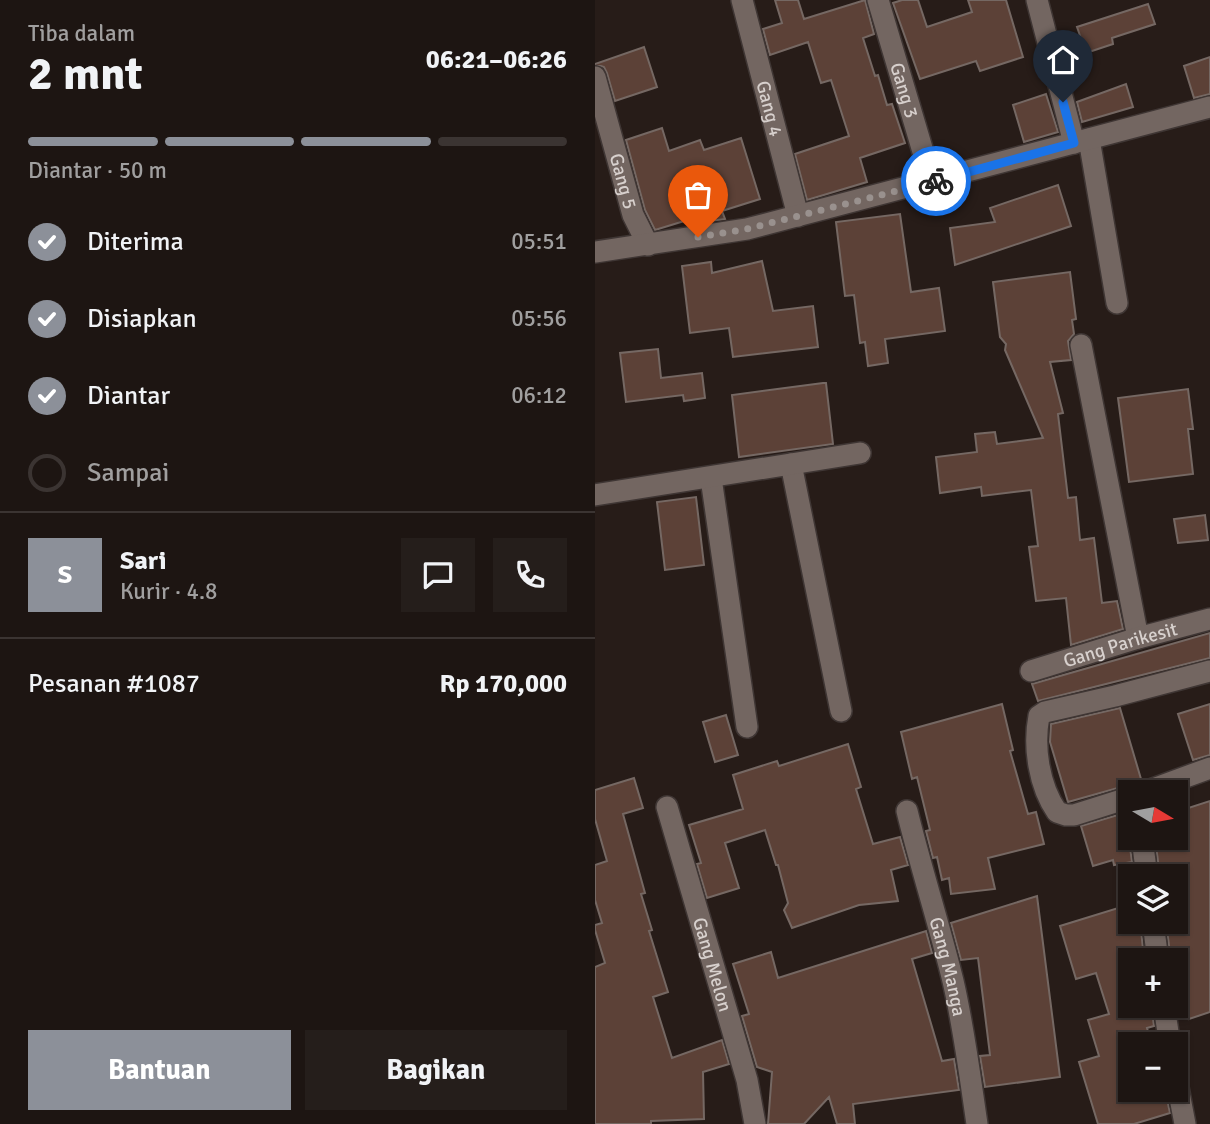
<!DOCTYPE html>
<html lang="id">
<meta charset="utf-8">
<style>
:root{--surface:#1d1512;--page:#251e1b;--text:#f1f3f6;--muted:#a09f9f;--line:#3b3432;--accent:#8c9099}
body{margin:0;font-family:Signika,sans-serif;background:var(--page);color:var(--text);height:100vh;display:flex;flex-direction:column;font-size:26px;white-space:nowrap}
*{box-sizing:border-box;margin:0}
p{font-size:23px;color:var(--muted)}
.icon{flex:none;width:38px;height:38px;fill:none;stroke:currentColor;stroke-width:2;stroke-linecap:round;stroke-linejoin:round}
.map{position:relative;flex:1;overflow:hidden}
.panel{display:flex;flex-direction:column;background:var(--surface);width:595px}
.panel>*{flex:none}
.needle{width:46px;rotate:100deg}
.controls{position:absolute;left:523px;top:780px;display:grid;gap:14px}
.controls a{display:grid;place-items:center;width:70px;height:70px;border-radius:0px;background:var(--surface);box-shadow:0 2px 5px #0004,0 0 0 2px var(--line);font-size:35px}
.pin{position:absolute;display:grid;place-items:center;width:60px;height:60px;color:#fff;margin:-72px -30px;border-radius:50% 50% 50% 0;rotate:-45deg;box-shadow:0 0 7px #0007}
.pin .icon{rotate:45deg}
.courier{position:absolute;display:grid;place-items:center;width:70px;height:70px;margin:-35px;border:5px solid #1a73e8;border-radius:50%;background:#fff;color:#222;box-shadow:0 2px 9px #0007}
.headline em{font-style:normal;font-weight:700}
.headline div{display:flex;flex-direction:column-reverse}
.headline{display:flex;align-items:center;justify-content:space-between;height:119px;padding:0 28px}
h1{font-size:46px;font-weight:700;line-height:52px}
.bar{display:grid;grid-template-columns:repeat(4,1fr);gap:10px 7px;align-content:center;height:84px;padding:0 28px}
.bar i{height:9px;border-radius:5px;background:var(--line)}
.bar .on{background:var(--accent)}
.bar p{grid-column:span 4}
.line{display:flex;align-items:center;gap:18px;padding:0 28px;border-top:2px solid var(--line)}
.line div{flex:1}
.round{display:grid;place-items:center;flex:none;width:74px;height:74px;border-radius:0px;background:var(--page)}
ol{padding:0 28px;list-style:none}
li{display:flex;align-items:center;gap:21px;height:77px}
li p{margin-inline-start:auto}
li .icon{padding:7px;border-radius:50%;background:var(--accent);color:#fff;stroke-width:4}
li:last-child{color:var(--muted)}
li i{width:38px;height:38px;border:4px solid var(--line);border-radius:50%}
.action{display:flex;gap:14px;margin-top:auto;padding:14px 28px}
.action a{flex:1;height:80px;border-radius:0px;background:var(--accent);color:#fff;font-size:28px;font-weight:700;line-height:80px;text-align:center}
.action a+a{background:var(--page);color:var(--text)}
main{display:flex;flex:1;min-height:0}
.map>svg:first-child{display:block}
.building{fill:#5c4137;stroke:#756863;stroke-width:2}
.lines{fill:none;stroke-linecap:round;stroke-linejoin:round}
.street-casing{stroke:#3f3634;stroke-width:24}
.street{stroke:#736661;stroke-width:21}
.done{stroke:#99918e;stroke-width:7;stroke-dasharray:0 12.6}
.route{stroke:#1a73e8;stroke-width:9}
.labels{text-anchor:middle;stroke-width:5;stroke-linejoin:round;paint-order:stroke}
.street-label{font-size:19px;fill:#d7d0cd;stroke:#1d130f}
</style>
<main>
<section class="panel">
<div class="headline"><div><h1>2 mnt</h1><p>Tiba dalam</p></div><em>06:21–06:26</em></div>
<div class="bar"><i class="on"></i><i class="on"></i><i class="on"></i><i></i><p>Diantar · 50 m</p></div>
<ol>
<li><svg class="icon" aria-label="check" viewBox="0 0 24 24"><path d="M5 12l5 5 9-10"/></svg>Diterima<p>05:51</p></li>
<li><svg class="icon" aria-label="check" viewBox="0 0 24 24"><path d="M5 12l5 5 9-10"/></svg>Disiapkan<p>05:56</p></li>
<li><svg class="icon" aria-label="check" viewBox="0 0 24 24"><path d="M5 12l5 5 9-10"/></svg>Diantar<p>06:12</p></li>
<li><i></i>Sampai</li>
</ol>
<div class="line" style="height:126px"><b class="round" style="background:var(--accent);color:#fff">S</b><div><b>Sari</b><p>Kurir · 4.8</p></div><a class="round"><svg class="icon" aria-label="chat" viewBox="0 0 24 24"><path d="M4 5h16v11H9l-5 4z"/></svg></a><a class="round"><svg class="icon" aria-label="phone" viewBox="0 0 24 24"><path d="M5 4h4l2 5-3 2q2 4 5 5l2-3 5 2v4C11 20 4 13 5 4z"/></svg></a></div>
<div class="line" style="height:91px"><div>Pesanan #1087</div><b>Rp 170,000</b></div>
<div class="action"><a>Bantuan</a><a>Bagikan</a></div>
</section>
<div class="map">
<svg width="615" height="1124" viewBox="0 0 615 1124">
<rect width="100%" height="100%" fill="#271c18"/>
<!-- building -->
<path class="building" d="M180,0h23l6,19 61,-19 9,34 -11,4 12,38 3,-1 9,30 5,-1 13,39 -45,15 7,24 -60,18 -12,-46 54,-18 -18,-56 -10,3 -13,-41 -38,13 -7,-26 19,-6z
M307,0h16l9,27 45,-15 -4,-12h38l17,57 -43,14 -4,-10 -56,18 -27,-76z
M553,4l7,20 -43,14 1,6 -27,9 -9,-26z
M49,47l13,40 -42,14 -8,-28 -3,-6 -9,-3z
M615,57v37l-16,4 -10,-32z
M531,84l7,23 -51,15 -5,-20z
M451,94l12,38 -34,10 -11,-37z
M67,128l7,23 31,-11 4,10 37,-12 19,61 -38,12 3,8 -29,4 -2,-5 -39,12 -10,-20 -19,-70z
M463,185l13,41 -116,39 -5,-37 45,-6 -5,-14z
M305,214l11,78 28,-4 6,43 -60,8 3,24 -20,3 -3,-24 -5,1 -6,-48 -9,1 -9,-74z
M167,261l11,50 40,-5 5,41 -85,10 -4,-29 -39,5 -8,-67 29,-4 1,11z
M475,272l6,47 -4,1 2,14 -6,7 3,19 -21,2 13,51 -5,1 10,84 8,-1 4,43 14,-2 8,65 15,-2 6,28 -52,16 -5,-47 -30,3 -7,-54 9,-1 -7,-56 -49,6 -1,-9 -41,6 -4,-36 41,-5 -2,-18 20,-2 2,12 46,-6 -38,-88 1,-6 -6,-7 -7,-55z
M63,349l3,29 41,-5 3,25 -21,3 -1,-6 -57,7 -6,-49z
M228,383h3l7,61 -94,13 -7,-62z
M593,389l5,40h-5l5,45 -64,8 -11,-84z
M101,497l8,68 -39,5 -8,-68z
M610,515l3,25 -30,3 -4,-24z
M615,633v25l-172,43 -6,-17z
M407,704l11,46 -3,1 18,63 8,-2 8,32 -56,14 7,31 -44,5 -2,-16 -7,2 -5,-23 -4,1 -7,-27 4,-1 -13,-53 -5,2 -11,-47z
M615,704v51l-17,5 -15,-46z
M525,708l21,71 -9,5 -64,18 -18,-60 1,-18z
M131,715l12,40 -23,7 -12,-40z
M253,744l13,43 -5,2 17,55 27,-7 8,28 -17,5 7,31 -39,4 -67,23 -8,-18 4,-7 -10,-38h-2l-11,-35 -40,13 14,45 -32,10 -10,-34 4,-1 -12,-38 54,-16 -10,-34 44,-14 2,5z
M39,778l9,30 -20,6 22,79 -4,1 11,36 -3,1 19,61 -15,5 19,61 50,-18 7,24 -26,8 1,47 -53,2v3h-56v-157l10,-4 -10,-33v-5l7,-2 -7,-23v-35l12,-4 -12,-42v-29z
M615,801v211l-21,7 -1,-3 -9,2 -3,-16v-41h-5l-5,-39h10v-45h-16l-5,-39h21v-26z
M536,811l-2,29 3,22 -18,3 -1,-5 -20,6 -12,-40z
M442,896l23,181 -75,10 -5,-31 10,-1 -12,-97 -17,2 -10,-37z
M536,904v18h9l4,36 -13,3v45h20l3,20 -7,2 5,17h-21v45h34l5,23 -36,11h-36l-19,-62 20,-6 -11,-36 21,-6 -13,-41 -20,6 -16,-53z
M331,931l6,22 -20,6 30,102 12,-2 5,31 -106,14 2,20h-18l-8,-27 -25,27h-36l4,-52 -15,-5 -15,-51 7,-2 -16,-50 38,-12 7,26z"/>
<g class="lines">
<defs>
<g id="street">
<path id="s1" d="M147,0l56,216"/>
<path id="s2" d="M283,0l54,182"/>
<path d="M442,0l37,143"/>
<path id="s3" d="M0,77l38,138 15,30"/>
<path d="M494,139l28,164"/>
<path d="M0,252l152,-23 463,-122"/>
<path d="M486,345l57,293"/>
<path d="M196,464l50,247"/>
<path d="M116,478l36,249"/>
<path d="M0,495l265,-42"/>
<path id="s4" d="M436,671l107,-33 72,-19"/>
<path d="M547,793l68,-25"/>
<path d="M536,797l-57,18h-8l-9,-3c-18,-26 -24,-65 -18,-96l6,-4 70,-16 95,-25"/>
<path id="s5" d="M72,807l80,273 8,44"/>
<path id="s6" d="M312,811c14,57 32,113 46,170 11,47 17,96 24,143"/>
<path d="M547,838l5,39"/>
<path d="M558,922l5,39"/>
<path d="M569,1006l6,39"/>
<path d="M581,1077l9,47"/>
</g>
</defs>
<!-- street casing -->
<use href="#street" class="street-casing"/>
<!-- street -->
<use href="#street" class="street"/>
</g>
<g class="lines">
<!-- done -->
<path class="done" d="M103,237l49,-8 189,-48"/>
<!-- route -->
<path class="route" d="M341,181l138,-38 -11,-41"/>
</g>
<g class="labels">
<!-- street labels -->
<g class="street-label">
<text dy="7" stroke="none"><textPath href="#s2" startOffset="94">Gang 3</textPath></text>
<text dy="7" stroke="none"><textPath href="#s1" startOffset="112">Gang 4</textPath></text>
<text dy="7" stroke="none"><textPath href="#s3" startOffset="108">Gang 5</textPath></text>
<text dy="7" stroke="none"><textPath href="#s4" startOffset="93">Gang Parikesit</textPath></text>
<text dy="7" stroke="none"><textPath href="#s5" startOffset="164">Gang Melon</textPath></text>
<text dy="7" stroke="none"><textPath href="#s6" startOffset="161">Gang Manga</textPath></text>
</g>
</g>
</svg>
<div class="controls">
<a><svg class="needle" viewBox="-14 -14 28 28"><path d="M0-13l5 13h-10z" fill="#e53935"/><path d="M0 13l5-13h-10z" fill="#a09f9f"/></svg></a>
<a><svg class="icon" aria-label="layers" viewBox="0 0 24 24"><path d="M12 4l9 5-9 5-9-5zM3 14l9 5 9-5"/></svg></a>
<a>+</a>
<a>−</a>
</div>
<div class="pin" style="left:103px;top:237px;background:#ea580c"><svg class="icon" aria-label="bag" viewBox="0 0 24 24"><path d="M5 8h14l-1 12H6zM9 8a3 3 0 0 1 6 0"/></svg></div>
<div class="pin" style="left:468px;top:102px;background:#1f2937"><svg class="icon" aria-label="home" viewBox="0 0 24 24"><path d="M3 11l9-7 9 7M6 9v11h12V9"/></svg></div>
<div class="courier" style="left:341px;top:181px"><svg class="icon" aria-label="bike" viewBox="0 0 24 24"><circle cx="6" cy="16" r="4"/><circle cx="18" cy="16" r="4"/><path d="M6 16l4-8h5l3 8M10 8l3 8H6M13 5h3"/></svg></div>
</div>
</main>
